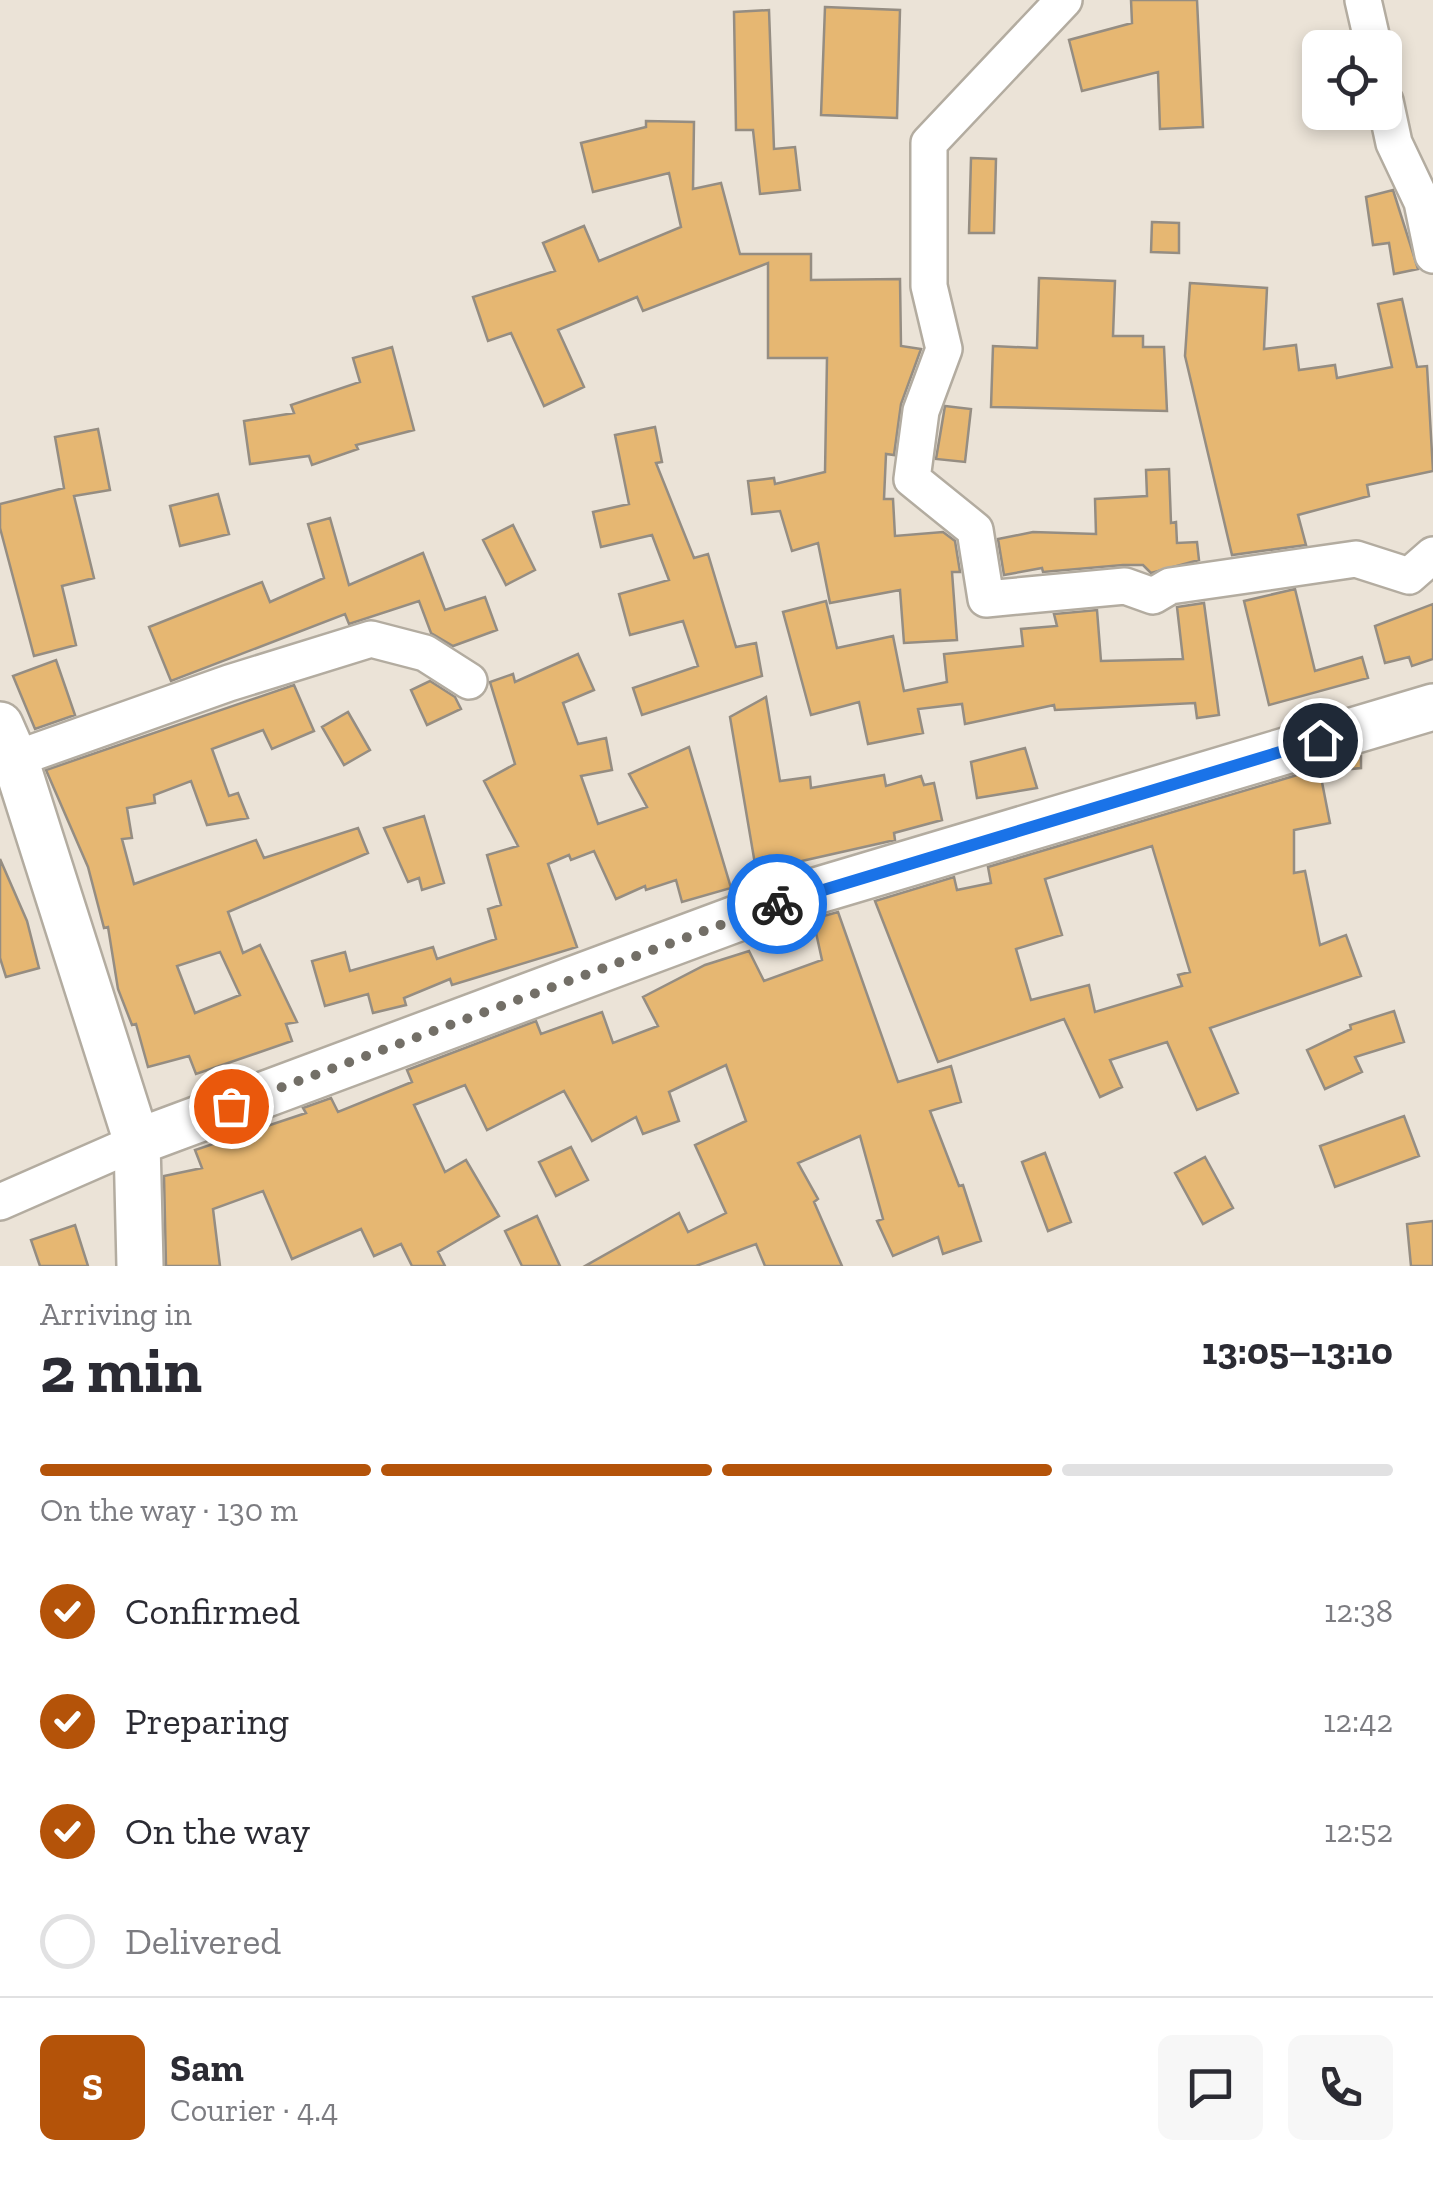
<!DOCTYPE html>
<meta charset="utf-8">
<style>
:root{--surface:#fff;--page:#f7f7f7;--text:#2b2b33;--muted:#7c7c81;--line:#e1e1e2;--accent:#b45309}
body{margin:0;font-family:"Zilla Slab",serif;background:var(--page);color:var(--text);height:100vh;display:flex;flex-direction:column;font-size:38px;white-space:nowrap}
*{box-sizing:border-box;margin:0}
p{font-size:32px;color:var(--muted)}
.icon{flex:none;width:55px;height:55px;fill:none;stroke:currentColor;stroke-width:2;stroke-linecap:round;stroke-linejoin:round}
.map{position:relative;height:1266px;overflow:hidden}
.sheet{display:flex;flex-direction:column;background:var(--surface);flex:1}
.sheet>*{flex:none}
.fabs{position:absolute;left:1302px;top:30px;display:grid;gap:20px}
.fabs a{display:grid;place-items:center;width:100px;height:100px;border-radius:15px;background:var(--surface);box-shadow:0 5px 15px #0003;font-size:50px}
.pin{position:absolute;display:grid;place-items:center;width:85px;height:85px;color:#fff;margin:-42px;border:5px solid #fff;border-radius:50%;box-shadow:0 2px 10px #0007}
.courier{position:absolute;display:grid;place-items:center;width:100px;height:100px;margin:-50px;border:8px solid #1a73e8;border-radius:50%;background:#fff;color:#222;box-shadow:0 2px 12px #0007}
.summary em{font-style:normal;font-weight:700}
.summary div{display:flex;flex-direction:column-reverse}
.summary{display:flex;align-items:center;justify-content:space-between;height:170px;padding:0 40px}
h1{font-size:65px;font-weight:700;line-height:75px}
.bar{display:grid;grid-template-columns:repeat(4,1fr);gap:15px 10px;align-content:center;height:120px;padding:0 40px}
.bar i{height:12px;border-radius:8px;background:var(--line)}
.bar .active{background:var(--accent)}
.bar p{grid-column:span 4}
.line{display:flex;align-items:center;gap:25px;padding:0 40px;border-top:2px solid var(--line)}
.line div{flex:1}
.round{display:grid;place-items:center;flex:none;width:105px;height:105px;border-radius:15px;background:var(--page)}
ol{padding:0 40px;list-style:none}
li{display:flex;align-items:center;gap:30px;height:110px}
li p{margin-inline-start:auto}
li .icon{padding:10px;border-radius:50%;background:var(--accent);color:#fff;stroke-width:4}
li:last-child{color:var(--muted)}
li i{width:55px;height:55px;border:5px solid var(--line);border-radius:50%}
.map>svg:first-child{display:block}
.building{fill:#e6b772;stroke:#958d82;stroke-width:2.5;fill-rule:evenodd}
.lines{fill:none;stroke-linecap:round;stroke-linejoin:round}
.minor-casing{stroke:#b3aca0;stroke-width:40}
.major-casing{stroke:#b3aca0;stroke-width:50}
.minor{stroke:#fff;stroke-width:35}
.major{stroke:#fff;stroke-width:45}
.done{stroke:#736f67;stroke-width:10;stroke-dasharray:0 18}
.route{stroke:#1a73e8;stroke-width:12}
</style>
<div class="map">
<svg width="1433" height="1266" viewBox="0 0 1433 1266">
<rect width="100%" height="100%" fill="#ebe3d7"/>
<!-- building -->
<path class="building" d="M1131,0h66l6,127 -43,2 -2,-57 -76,19 -13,-51 63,-17z
M825,7l75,3 -3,108 -76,-3z
M769,10l5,139 21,-2 5,43 -40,4 -7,-64h-17l-2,-118z
M646,121l48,1 -1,67 28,-6 19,71h71v26l89,-1 1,67 20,3 -20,55 -7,51 -8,-1 -2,45h9l2,37 48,-4 12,9 5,31h-8l5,68 -53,3 -4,-53 -70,13 -12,-60 -26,8 -12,-40 -28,3 -4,-33 26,-3 1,6 50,-12 2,-114h-59v-95l-125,48 -6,-14 -79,33 26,57 -40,19 -33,-73 -23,8 -15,-44 82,-26 -12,-28 41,-17 15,35 82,-34 -12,-54 -76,19 -12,-49 65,-16z
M971,158l25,1 -2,74h-25z
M1393,190l25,79 -24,5 -5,-31 -16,2 -7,-48z
M1152,222l27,1v30l-28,-1z
M1039,278l76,3 -2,55h30v11h21l3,64 -176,-4 2,-61 44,2z
M1190,283l77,5 -3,61 32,-4 3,25 36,-5 2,13 55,-11 -14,-63 24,-5 15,68 10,-1 6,105 -66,14 2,11 -71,19 8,30 -74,10 -47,-199z
M392,347l22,83 -58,15 2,4 -46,16 -3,-9 -59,8 -6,-43 50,-8 -3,-8 69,-23 -7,-24z
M945,406l26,3 -6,53 -29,-3z
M655,427l7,35 -6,1 38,95 14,-4 28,93 20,-4 6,33 -120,39 -9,-27 65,-22 -15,-45 -53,14 -11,-41 50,-14 -17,-45 -51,12 -8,-35 36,-8 -14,-69z
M98,429l12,61 -36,6 20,82 -32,8 14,59 -42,11 -34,-128v-24l64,-16 -9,-51z
M1169,469l2,54 5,-1 1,21 20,-1 2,18 -48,13 -8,-8h-20l-80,7 -1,-4 -38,7 -6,-36 35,-7 63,2 -1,-35 52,-3 -1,-26z
M218,494l11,40 -49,12 -10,-40z
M330,518l19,67 74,-32 22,57 40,-13 12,33 -44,16 -22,-13 -12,-32 -70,23 -4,-10 -174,67 -22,-54 113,-45 8,20 54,-24 -16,-54z
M513,525l22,45 -29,15 -23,-45z
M1295,589l20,82 47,-14 6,21 -99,27 -25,-104z
M826,601l11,47 56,-12 11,55 43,-9 -3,-28 79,-8 -2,-17 36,-3 -3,-12 43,-4 4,51 82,-2 -6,-52 27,-4 15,112 -22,3 -2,-15 -140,7 -1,-5 -89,19 -3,-20 -44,5 5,24 -55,11 -9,-42 -48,13 -28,-103z
M1433,604v55l-21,7 -3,-9 -24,6 -10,-37z
M578,654l16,36 -31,13 15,41 28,-6 6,32 -31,6 17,48 49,-17 -18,-33 60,-27 42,141 -49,14 -6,-22 -30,10 -1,-4 -29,13 -22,-48 -23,9 -2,-5 -21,9 29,83 -125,38 -2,-6 -46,19 2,7 -33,8 -5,-19 -43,12 -13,-45 33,-9 5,19 83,-24 4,12 59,-20 -8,-30 13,-4 -14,-50 31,-9 -34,-65 31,-17 -25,-82 23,-8 2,8z
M56,660l19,55 -40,14 -22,-53z
M430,681l25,16 6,12 -34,16 -16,-35z
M294,685l20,46 -42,18 -9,-19 -51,19 17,47 9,-3 10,25 -41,7 -16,-44 -37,14 1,8 -28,5 5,30 -10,1 12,45 122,-44 8,18 94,-30 10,25 -140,59 15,41 17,-8 37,77 -11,2 6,17 -96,33 -7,-18 -41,11 -12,-43 -4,1 -14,-36 -10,-62 -4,1 -16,-61 -42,-97zM220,952l20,43 -45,18 -18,-47z
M766,697l14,84 30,-4 1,11 73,-13 2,11 35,-10 3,9 10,-2 8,37 -48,13 1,7 -111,25 -2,-6 -26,11 -26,-153z
M348,712l22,38 -26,15 -22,-38z
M1025,748l12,40 -60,10 -6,-36z
M1361,756v12l-41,4 10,51 -36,7v43l11,-2 15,74 26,-10 15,41 -151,52 28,65 -41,17 -30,-68 -57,18 12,27 -22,10 -36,-78 -126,43 -63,-161 79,-24 3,13 34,-7 -3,-16zM1152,846l38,126 -12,3 4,11 -87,26 -6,-27 -58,15 -15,-51 46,-14 -17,-56z
M424,816l20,67 -22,7 -3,-12 -11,4 -24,-54z
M0,859l27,62 12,47 -33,9 -6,-19z
M838,912l60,170 53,-16 10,36 -31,9 29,75 4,-1 18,56 -38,13 -5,-17 -45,19 -16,-35 6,-2 -23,-83 -62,27 20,36 -4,3 28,64h-77l-9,-22 -60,22h-111l94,-53 9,19 38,-19 -31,-68 51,-24 -20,-56 -57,27 10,29 -36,13 -7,-17 -44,24 -28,-50 -77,39 -22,-45 -51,20 31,67 21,-12 33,56 -61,36 7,14h-33l-11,-22 -27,12 -13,-27 -69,30 -29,-68 -50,18 7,57h-54l-2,-90 38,-8 -7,-18 111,-37 -3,-5 28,-10 7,14 74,-30 -5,-12 129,-49 5,13 61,-22 11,31 45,-17 -15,-29 62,-32 44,-14 15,30 58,-21 -9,-41z
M1394,1011l10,31 -49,15 7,15 -37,17 -18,-39 44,-21 -1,-4z
M1404,1116l15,40 -84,31 -15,-41z
M571,1147l17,33 -32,16 -17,-34z
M1045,1153l26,69 -23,9 -26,-69z
M1205,1157l28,51 -30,16 -28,-51z
M537,1216l23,50h-38l-17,-35z
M1433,1221v45h-22l-4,-42z
M75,1225l13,41h-48l-9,-26z"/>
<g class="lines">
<defs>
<path id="minor" d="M1064,0l-135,143v143l15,63 -23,62 -9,68 63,51 11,69 139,-13 28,10 17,-10 186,-27 53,17 24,-21
M1363,0l11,48
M1385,101l9,42 28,59 11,53
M15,759l214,-76 142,-44 54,14 44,28
M0,1202l137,-60"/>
<path id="major" d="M0,725l15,34 122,383 3,124
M137,1142l655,-244 641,-191"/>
</defs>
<!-- minor casing -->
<use href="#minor" class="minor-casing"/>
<!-- major casing -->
<use href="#major" class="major-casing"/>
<!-- minor -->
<use href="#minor" class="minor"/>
<!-- major -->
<use href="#major" class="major"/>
</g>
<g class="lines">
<!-- done -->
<path class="done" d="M231,1106l546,-202"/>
<!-- route -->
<path class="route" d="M777,904l543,-164"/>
</g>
</svg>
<div class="fabs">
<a><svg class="icon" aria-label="locate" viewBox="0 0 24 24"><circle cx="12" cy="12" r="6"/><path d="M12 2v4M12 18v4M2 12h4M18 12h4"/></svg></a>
</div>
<div class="pin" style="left:231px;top:1106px;background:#ea580c"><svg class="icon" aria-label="bag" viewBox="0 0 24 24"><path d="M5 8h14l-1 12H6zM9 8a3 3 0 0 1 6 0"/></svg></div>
<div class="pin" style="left:1320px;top:740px;background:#1f2937"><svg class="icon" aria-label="home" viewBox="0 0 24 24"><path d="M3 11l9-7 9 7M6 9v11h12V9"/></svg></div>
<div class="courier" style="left:777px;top:904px"><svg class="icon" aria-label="bike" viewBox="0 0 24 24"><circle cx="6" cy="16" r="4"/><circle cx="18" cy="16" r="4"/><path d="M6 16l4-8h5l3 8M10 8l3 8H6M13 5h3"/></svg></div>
</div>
<section class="sheet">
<div class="summary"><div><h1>2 min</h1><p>Arriving in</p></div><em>13:05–13:10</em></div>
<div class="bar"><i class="active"></i><i class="active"></i><i class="active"></i><i></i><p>On the way · 130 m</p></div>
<ol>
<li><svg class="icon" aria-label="check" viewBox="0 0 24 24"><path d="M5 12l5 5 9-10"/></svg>Confirmed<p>12:38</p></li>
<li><svg class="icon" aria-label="check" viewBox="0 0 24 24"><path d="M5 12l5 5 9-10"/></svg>Preparing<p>12:42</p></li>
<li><svg class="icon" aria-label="check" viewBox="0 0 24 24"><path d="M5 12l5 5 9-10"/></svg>On the way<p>12:52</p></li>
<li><i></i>Delivered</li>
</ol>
<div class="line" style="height:180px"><b class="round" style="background:var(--accent);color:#fff">S</b><div><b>Sam</b><p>Courier · 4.4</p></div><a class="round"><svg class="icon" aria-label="chat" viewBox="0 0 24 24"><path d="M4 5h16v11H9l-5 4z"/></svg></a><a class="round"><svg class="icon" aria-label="phone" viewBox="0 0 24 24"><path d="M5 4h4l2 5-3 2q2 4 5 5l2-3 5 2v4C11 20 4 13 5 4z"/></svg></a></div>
</section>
